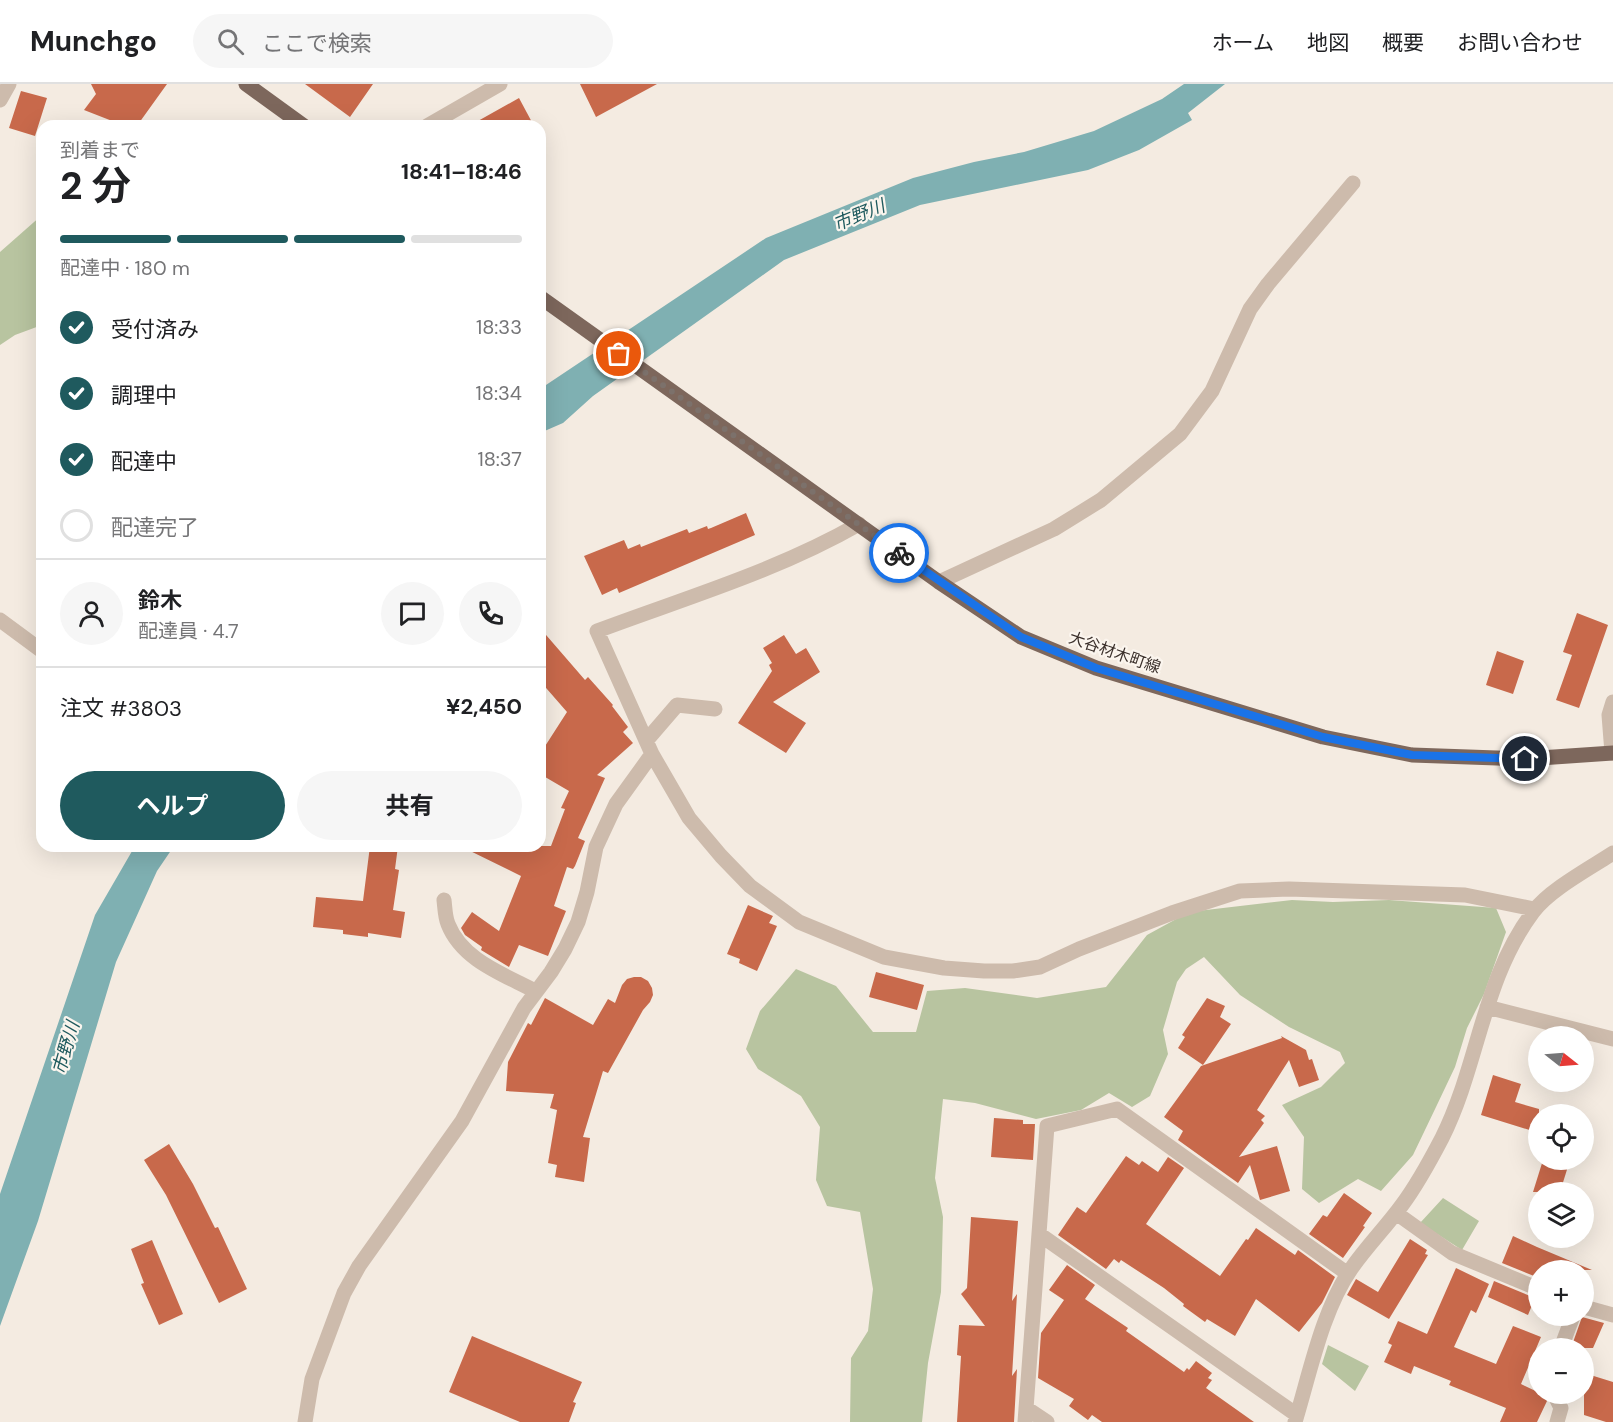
<!DOCTYPE html>
<html lang="ja">
<meta charset="utf-8">
<style>
:root{--surface:#fff;--page:#f6f6f6;--text:#202124;--muted:#757577;--line:#e0e0e0;--accent:#1f5a5e}
body{margin:0;font-family:"DM Sans","Noto Sans JP",sans-serif;background:var(--page);color:var(--text);height:100vh;display:flex;flex-direction:column;font-size:22px;white-space:nowrap}
*{box-sizing:border-box;margin:0}
p{font-size:20px;color:var(--muted)}
.icon{flex:none;width:33px;height:33px;fill:none;stroke:currentColor;stroke-width:2;stroke-linecap:round;stroke-linejoin:round}
.map{position:relative;flex:1;overflow:hidden}
.sheet{position:absolute;left:36px;top:36px;width:510px;height:732px;display:flex;flex-direction:column;background:var(--surface);border-radius:18px;box-shadow:0 6px 24px #0002}
.sheet>*{flex:none}
.needle{width:39px;rotate:107deg}
.fabs{position:absolute;left:1528px;top:942px;display:grid;gap:12px}
.fabs a{display:grid;place-items:center;width:66px;height:66px;border-radius:50%;background:var(--surface);box-shadow:0 6px 24px #0002;font-size:30px}
.pin{position:absolute;display:grid;place-items:center;width:51px;height:51px;color:#fff;margin:-26px;border:3px solid #fff;border-radius:50%;box-shadow:0 2px 6px #0007}
.courier{position:absolute;display:grid;place-items:center;width:60px;height:60px;margin:-30px;border:4px solid #1a73e8;border-radius:50%;background:#fff;color:#222;box-shadow:0 2px 8px #0007}
.summary em{font-style:normal;font-weight:700}
.summary div{display:flex;flex-direction:column-reverse}
.summary{display:flex;align-items:center;justify-content:space-between;height:102px;padding:0 24px}
h1{font-size:39px;font-weight:700;line-height:45px}
.bar{display:grid;grid-template-columns:repeat(4,1fr);gap:9px 6px;align-content:center;height:72px;padding:0 24px}
.bar i{height:8px;border-radius:4px;background:var(--line)}
.bar .current{background:var(--accent)}
.bar p{grid-column:span 4}
.line{display:flex;align-items:center;gap:15px;padding:0 24px;border-top:2px solid var(--line)}
.line div{flex:1}
.round{display:grid;place-items:center;flex:none;width:63px;height:63px;border-radius:32px;background:var(--page)}
ol{padding:0 24px;list-style:none}
li{display:flex;align-items:center;gap:18px;height:66px}
li p{margin-inline-start:auto}
li .icon{padding:6px;border-radius:50%;background:var(--accent);color:#fff;stroke-width:4}
li:last-child{color:var(--muted)}
li i{width:33px;height:33px;border:3px solid var(--line);border-radius:50%}
.primary-button{display:flex;gap:12px;margin-top:auto;padding:12px 24px}
.primary-button a{flex:1;height:69px;border-radius:36px;background:var(--accent);color:#fff;font-size:24px;font-weight:700;line-height:69px;text-align:center}
.primary-button a+a{background:var(--page);color:var(--text)}
header{display:flex;align-items:center;gap:36px;box-sizing:border-box;height:84px;padding:0 30px;background:var(--surface);border-bottom:2px solid var(--line)}
header strong{font-size:28px}
nav{display:flex;gap:33px;margin-inline-start:auto;font-size:21px}
.search{width:420px;height:54px;background:var(--page);display:flex;align-items:center;gap:15px;box-sizing:border-box;padding:0 21px;border-radius:33px;color:var(--muted);font-size:22px}
.map>svg:first-child{display:block}
.green{fill:#b8c4a0}
.water{fill:#7fb0b2}
.building{fill:#c8694b}
.lines{fill:none;stroke-linecap:round;stroke-linejoin:round}
.minor{stroke:#cdbbac;stroke-width:15}
.major{stroke:#7d675c;stroke-width:15}
.done{stroke:#7c716b;stroke-width:6;stroke-dasharray:0 10.8}
.route{stroke:#1a73e8;stroke-width:8}
.labels{text-anchor:middle;stroke-width:4.5;stroke-linejoin:round;paint-order:stroke}
.street-label{font-size:16px;fill:#3b302b;stroke:#fbf5ee}
.water-label{font-size:18px;font-style:italic;fill:#1f5a5e;stroke:#fbf5ee}
</style>
<header>
<strong>Munchgo</strong>
<div class="search"><svg class="icon" aria-label="search" viewBox="0 0 24 24"><circle cx="10" cy="10" r="6"/><path d="M15 15l6 6"/></svg>ここで検索</div>
<nav><a>ホーム</a><a>地図</a><a>概要</a><a>お問い合わせ</a></nav>
</header>
<div class="map">
<svg width="1613" height="1338" viewBox="0 0 1613 1338">
<rect width="100%" height="100%" fill="#f4ebe1"/>
<!-- green -->
<path class="green" d="M42,131v110l-27,10 -15,10v-93z
M1292,816l41,2 56,-2 107,8 10,24 -22,62 -17,34 -12,39 -19,40 -23,48 -32,36 -23,-12 -39,24 -17,-14 2,-52 -22,-32 39,-18 24,-24 -5,-11 -51,-25 -49,-32 -36,-38 -18,12 -9,13 -14,48 5,24 -18,42 -18,11 -23,-14 -28,17 -45,9 -61,-16 -32,-4 -8,79 8,39 -2,75 -13,71 -6,59h-72l1,-64 17,-27 5,-42 -13,-77 -33,-6 -11,-26 4,-53 -19,-31 -43,-27 -12,-20 14,-38 36,-42 40,17 37,46h43l11,-41 38,-3 72,10 69,-11 41,-52 42,-23z
M1443,1114l36,23 -17,29 -42,-27z
M1328,1261l41,21 -14,25 -33,-27z"/>
<!-- water -->
<path class="water" d="M1184,0h41l-37,29 4,7 -53,30 -51,20 -168,35 -136,55 -191,136 -30,27 -23,10v-44l226,-151 147,-60 61,-16 50,-10 70,-21 68,-32z
M135,762h39l-17,25 -41,91 -78,259 -38,105v-132l95,-279z"/>
<!-- building -->
<path class="building" d="M91,0h76l-28,39 -2,-1 -2,4h-10l-41,-16 12,-16z
M305,0h68l-23,33z
M580,0h77l-61,33z
M21,7l26,7 -12,38 -26,-8z
M519,14l15,28h-65z
M746,429l9,22 -136,58 -2,-5 -15,7 -18,-39 40,-16 4,9 12,-5 1,3 46,-18 2,4 18,-7 1,3 3,-1z
M1577,529l31,12 -29,83 -23,-8 16,-45 -9,-3z
M540,544l45,52 3,-3 25,28 -1,1 16,21 -5,5 10,11 -36,32 8,3 -27,60 7,3 -10,25 -2,3 -6,-2 -13,39 12,5 -18,45 -29,-11 -10,22 -28,-17 1,-3 -17,-12 -4,-7 11,-16 27,19 22,-55 -61,-30h91l14,-37 -4,-1 8,-17 -29,-17v-20l27,-42 -27,-31z
M784,551l12,19 10,-6 14,24 -47,30 33,21 -20,30 -48,-30 34,-52 -3,-6 3,-2 -9,-15z
M1497,567l27,10 -11,33 -27,-9z
M370,762h28l-3,23 4,1 -6,40 12,2 -4,26 -33,-5v4l-25,-3v-4l-30,-3 3,-30 47,4z
M748,821l25,11 -4,7 8,3 -20,45 -18,-8 1,-4 -13,-5z
M876,888l48,13 -7,25 -48,-13z
M634,893h7l7,4 4,7 1,7 -3,7 -7,8 -35,63 -5,-2 -20,66 7,1 -6,44 -29,-5 2,-12 -9,-2 9,-53 -7,-2 4,-14 -48,-3 2,-29 20,-39 3,2 14,-27 48,27 15,-26 7,4 7,-18 5,-6z
M1207,914l18,8 -5,11 11,7 -28,41 -25,-17 7,-11 -3,-2z
M1281,952l25,14 3,10 3,-1 7,21 -20,7 -10,-27 -32,50 8,6 -4,4 3,3 -25,34 38,-11 13,45 -30,9 -10,-35 -12,18 -60,-43 5,-9 -19,-14 37,-51 81,-28z
M1493,991l28,9 -6,18 24,7v24l-58,-18z
M994,1034l29,2v4h12l-2,36 -42,-3z
M169,1060l24,40 22,44 3,-1 29,62 -28,14 -53,-108 -22,-35z
M1126,1072l13,9 3,-4 16,11 10,-15 16,11 -38,56 74,52 26,-37 2,1 8,-12 39,27 3,-5 37,27 -13,26 -23,29 -43,-33 -21,37 -28,-17 -2,3 -22,-16 1,-2 -20,-16 -43,-28 -2,3 -5,-4 -8,10 -48,-34 19,-28 9,6z
M1543,1076h27l-10,32h-27z
M1344,1109l28,20 -9,13 2,1 -22,31 -34,-24 14,-19 4,2z
M971,1133l47,4 -6,80 5,-7 -5,82 5,-7 -3,53h-57l4,-66 -4,-1 2,-30 26,1 -24,-32 6,-6z
M1513,1152l24,11 55,23h-53v8l-37,-15z
M1410,1155l17,11 -2,4 3,1 -39,64 -42,-24 9,-16 22,13z
M152,1156l31,74 -24,11 -18,-41 3,-1 -13,-34z
M1067,1181l28,20 -10,14 43,29 -2,3 58,41 3,-4 2,2 7,-9 16,12 -4,5 4,2 -6,8 48,34h-152l-10,-7 -4,5 -19,-14 5,-7 -36,-21 3,-45 23,-33 -15,-10z
M1456,1184l33,16 -13,29 -5,-3 -17,37 42,17 17,-38 28,11 -20,47 23,11 3,6 -10,21h-37l6,-14 -57,-23 2,-4 -37,-15 -3,8 -27,-12 8,-17 -4,-2 10,-22 29,13z
M1494,1197l41,17 -7,17 -40,-18z
M1582,1233l22,6 -11,25h-22z
M472,1252l110,46 -9,20 3,1 -7,19h-49l-71,-30z
M1584,1289l29,9v40h-7l-22,-7z"/>
<g class="lines">
<!-- minor -->
<path class="minor" d="M0,16l9,-16
M427,42l73,-42
M859,440c-82,47 -174,74 -262,107l55,123 37,64 32,38 29,30 49,36 85,35 60,11 40,3h29l27,-4 39,-18 93,-36 68,-22 49,-2 176,6 69,14
M939,498l115,-53 47,-29 79,-66 32,-43 38,-82 18,-25 85,-101
M0,536l42,31
M646,657l31,-36 38,4
M1612,669l-3,-38 4,-13
M444,816c1,8 1,17 4,24 14,36 55,50 87,67
M1487,923l126,32
M1396,1129l56,40 87,36
M1039,1150l258,181
M1584,1223l29,8
M1561,1264l12,-32
M1554,1310l7,14 -4,14
M1026,1324l21,14
M305,1338l7,-43 32,-86 15,-27 103,-145 62,-113 27,-36 14,-23 13,-27 9,-30 9,-45 20,-43 36,-50
M1025,1338l22,-296 70,-17 231,165
M1295,1338c15,-49 27,-111 56,-153 16,-23 35,-42 51,-64 15,-20 28,-44 40,-67 37,-74 40,-158 91,-226 16,-22 57,-44 80,-59"/>
<!-- major -->
<path class="major" d="M246,0l58,42
M540,213l399,285 82,55 75,31 227,69 89,18 113,4 88,-6"/>
</g>
<g class="lines">
<!-- done -->
<path class="done" d="M619,270l280,199"/>
<!-- route -->
<path class="route" d="M899,469l122,84 75,31 227,69 89,18 113,4"/>
</g>
<g class="labels">
<!-- street labels -->
<g class="street-label">
<text transform="translate(1115 568) rotate(19)" y="6">大谷材木町線</text>
</g>
<!-- water labels -->
<g class="water-label">
<text transform="translate(859 131) rotate(-22)" y="6">市野川</text>
<text transform="translate(66 964) rotate(-74)" y="6">市野川</text>
</g>
</g>
</svg>
<div class="fabs">
<a><svg class="needle" viewBox="-14 -14 28 28"><path d="M0-13l5 13h-10z" fill="#e53935"/><path d="M0 13l5-13h-10z" fill="#757577"/></svg></a>
<a><svg class="icon" aria-label="locate" viewBox="0 0 24 24"><circle cx="12" cy="12" r="6"/><path d="M12 2v4M12 18v4M2 12h4M18 12h4"/></svg></a>
<a><svg class="icon" aria-label="layers" viewBox="0 0 24 24"><path d="M12 4l9 5-9 5-9-5zM3 14l9 5 9-5"/></svg></a>
<a>+</a>
<a>−</a>
</div>
<div class="pin" style="left:619px;top:270px;background:#ea580c"><svg class="icon" aria-label="bag" viewBox="0 0 24 24"><path d="M5 8h14l-1 12H6zM9 8a3 3 0 0 1 6 0"/></svg></div>
<div class="pin" style="left:1525px;top:675px;background:#1f2937"><svg class="icon" aria-label="home" viewBox="0 0 24 24"><path d="M3 11l9-7 9 7M6 9v11h12V9"/></svg></div>
<div class="courier" style="left:899px;top:469px"><svg class="icon" aria-label="bike" viewBox="0 0 24 24"><circle cx="6" cy="16" r="4"/><circle cx="18" cy="16" r="4"/><path d="M6 16l4-8h5l3 8M10 8l3 8H6M13 5h3"/></svg></div>
<section class="sheet">
<div class="summary"><div><h1>2 分</h1><p>到着まで</p></div><em>18:41–18:46</em></div>
<div class="bar"><i class="current"></i><i class="current"></i><i class="current"></i><i></i><p>配達中 · 180 m</p></div>
<ol>
<li><svg class="icon" aria-label="check" viewBox="0 0 24 24"><path d="M5 12l5 5 9-10"/></svg>受付済み<p>18:33</p></li>
<li><svg class="icon" aria-label="check" viewBox="0 0 24 24"><path d="M5 12l5 5 9-10"/></svg>調理中<p>18:34</p></li>
<li><svg class="icon" aria-label="check" viewBox="0 0 24 24"><path d="M5 12l5 5 9-10"/></svg>配達中<p>18:37</p></li>
<li><i></i>配達完了</li>
</ol>
<div class="line" style="height:108px"><a class="round"><svg class="icon" aria-label="person" viewBox="0 0 24 24"><circle cx="12" cy="8" r="4"/><path d="M4 21q1-7 8-7t8 7"/></svg></a><div><b>鈴木</b><p>配達員 · 4.7</p></div><a class="round"><svg class="icon" aria-label="chat" viewBox="0 0 24 24"><path d="M4 5h16v11H9l-5 4z"/></svg></a><a class="round"><svg class="icon" aria-label="phone" viewBox="0 0 24 24"><path d="M5 4h4l2 5-3 2q2 4 5 5l2-3 5 2v4C11 20 4 13 5 4z"/></svg></a></div>
<div class="line" style="height:78px"><div>注文 #3803</div><b>¥2,450</b></div>
<div class="primary-button"><a>ヘルプ</a><a>共有</a></div>
</section>
</div>
